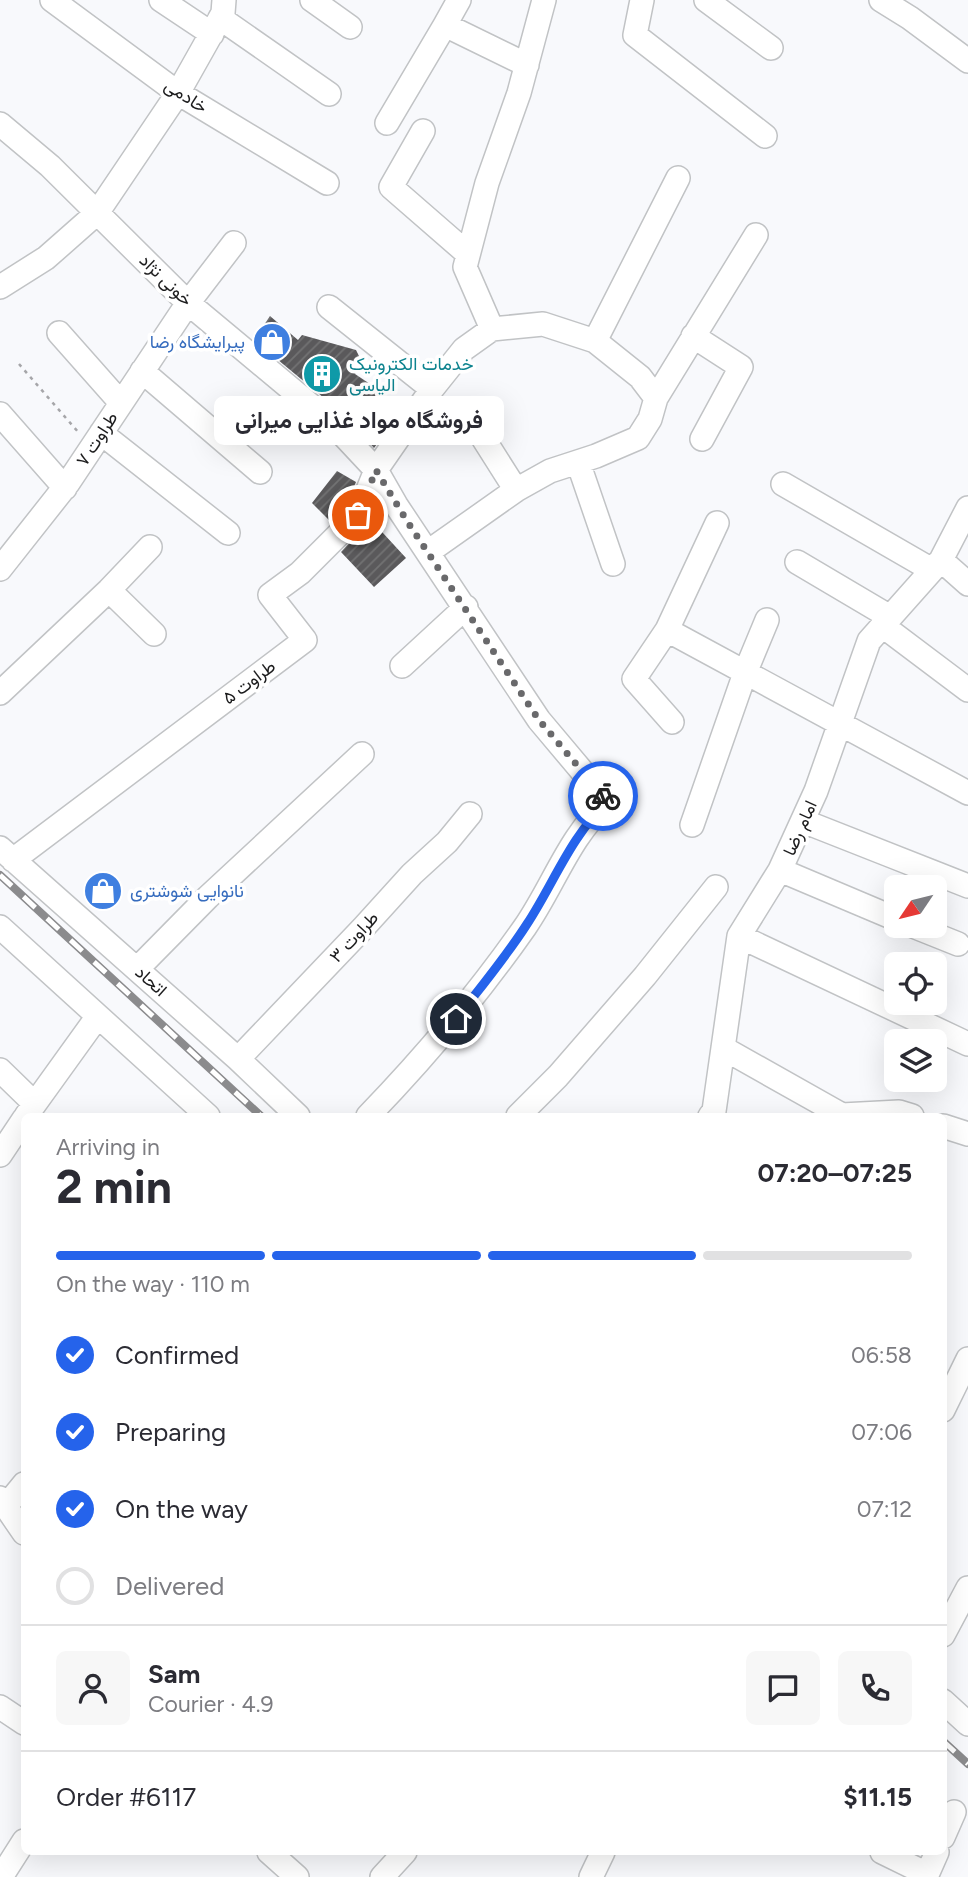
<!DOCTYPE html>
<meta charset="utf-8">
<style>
:root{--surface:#fff;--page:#f7f7f7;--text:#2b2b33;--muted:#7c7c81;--line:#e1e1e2;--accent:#2563eb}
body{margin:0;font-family:Figtree,Vazirmatn,sans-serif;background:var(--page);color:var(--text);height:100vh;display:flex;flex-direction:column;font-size:26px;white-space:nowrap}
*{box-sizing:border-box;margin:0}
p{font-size:23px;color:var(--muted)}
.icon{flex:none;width:38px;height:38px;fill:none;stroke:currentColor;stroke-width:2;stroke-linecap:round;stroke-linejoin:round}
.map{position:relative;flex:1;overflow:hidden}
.drawer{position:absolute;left:21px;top:1113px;width:926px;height:742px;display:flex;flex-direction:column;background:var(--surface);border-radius:10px;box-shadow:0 7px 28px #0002}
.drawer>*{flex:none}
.needle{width:46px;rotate:235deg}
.buttons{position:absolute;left:884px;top:875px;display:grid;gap:14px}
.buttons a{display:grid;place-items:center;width:63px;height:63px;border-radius:10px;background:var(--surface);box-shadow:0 7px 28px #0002;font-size:35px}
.pin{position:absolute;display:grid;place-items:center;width:60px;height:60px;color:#fff;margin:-30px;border:4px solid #fff;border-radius:50%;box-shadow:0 2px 7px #0007}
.courier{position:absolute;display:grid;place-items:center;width:70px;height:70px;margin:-35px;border:5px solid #2563eb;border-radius:50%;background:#fff;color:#222;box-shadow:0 2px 9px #0007}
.bubble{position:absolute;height:49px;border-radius:10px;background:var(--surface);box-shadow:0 7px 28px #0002;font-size:23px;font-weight:700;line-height:49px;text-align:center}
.summary em{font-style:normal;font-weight:700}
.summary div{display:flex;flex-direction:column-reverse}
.summary{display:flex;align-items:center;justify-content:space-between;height:119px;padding:0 35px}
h1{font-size:46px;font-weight:700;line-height:52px}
.bar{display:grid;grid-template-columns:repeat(4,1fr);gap:10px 7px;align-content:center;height:84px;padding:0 35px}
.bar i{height:9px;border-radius:5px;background:var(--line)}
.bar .on{background:var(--accent)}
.bar p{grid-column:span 4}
.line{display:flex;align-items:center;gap:18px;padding:0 35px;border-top:2px solid var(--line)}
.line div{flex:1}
.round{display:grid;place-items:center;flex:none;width:74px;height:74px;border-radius:10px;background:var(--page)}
ol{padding:0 35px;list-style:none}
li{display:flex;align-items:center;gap:21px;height:77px}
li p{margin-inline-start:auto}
li .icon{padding:7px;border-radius:50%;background:var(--accent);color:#fff;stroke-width:4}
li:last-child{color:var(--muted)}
li i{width:38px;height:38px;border:4px solid var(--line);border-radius:50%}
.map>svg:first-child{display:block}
.building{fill:url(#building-hatch)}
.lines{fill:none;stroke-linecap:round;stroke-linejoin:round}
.minor-casing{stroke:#c1c3c5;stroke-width:26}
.path{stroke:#a6a6a9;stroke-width:2.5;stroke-dasharray:3.5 5;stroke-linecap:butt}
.minor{stroke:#fff;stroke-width:23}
.rail-casing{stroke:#8b8b8d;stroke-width:8}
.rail{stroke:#fff;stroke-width:5;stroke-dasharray:16;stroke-linecap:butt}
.done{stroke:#69696b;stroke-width:7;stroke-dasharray:0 12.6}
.route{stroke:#2563eb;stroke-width:9}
.labels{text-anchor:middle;stroke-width:7;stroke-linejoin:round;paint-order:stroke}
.street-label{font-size:18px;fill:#1c1c1d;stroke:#fff}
.shop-label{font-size:18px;fill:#366cbe;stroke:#fff;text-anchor:end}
.culture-label{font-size:18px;fill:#0d838f;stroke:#fff;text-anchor:start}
</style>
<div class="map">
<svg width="968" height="1877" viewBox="0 0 968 1877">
<defs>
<pattern id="building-hatch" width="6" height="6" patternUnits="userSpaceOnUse" patternTransform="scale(1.75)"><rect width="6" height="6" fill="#5a595b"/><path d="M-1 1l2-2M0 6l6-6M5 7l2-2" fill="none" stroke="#727273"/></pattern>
</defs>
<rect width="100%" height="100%" fill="#f8f9fc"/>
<!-- building -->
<path class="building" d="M270,316l28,24 4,-5 54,15 6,12 -7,12 24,16 -8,13 21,20 -18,25 -32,-35 -88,-73z
M337,471l19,11 -10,25 -15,15 -19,-19z
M371,520l35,38 -32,29 -33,-35z
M107,879l12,8 -17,18 -16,-10z"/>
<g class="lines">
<defs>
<path id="minor" d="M52,0l126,93 149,90
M161,0l51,34
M312,0l38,27
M642,0l-7,35 130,101
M706,0l65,48
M881,0l29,18 58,43
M220,18l109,76
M445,25l14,-25
M387,123l58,-98 82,40
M0,124l50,42 138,137 145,121 43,46 20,35 143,215 69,82c-39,34 -54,83 -83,125 -47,67 -100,130 -157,189
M423,131l-32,56 77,67
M0,287l46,-29 51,-45 81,-120 45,-80 1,-13
M329,307l103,82
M59,333l62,70
M693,336l48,31 -39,72
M595,341l83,-163
M142,371l118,101
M656,398l100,-163
M0,414l65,74
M478,430l38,60 34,-19 46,-15 42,-18 12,-19 6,-21 -16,-21 -45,-36 -52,-17 -51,5
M101,433l127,100
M578,462l35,102
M783,484l149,86
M717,523l-50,107 301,163
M428,552l88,-62
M941,560l27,24
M797,562l93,55
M0,569l68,-86 120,-180 46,-60
M109,590l45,44
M883,626l85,64
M667,630l-33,49 38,43
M402,666l64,-59
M0,693l109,-103 41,-43
M803,821l165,65
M692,825l53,-152 22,-53
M0,848l238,211 60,57
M13,860l292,-220 -35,-45 30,-22 58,-58 18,-45 56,-81 32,-40 28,-20 -27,-62 22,-84 32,-90 25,-93
M780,870l116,49
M913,926l45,18
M0,927l208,189
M739,936l229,108
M137,969l71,-72 154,-143
M723,1048l119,67 57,-3 13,4
M238,1059l125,-131 49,-54 35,-32 23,-28
M0,1070l34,33
M26,1116l72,-100
M518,1116l40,-40 87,-100 71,-89
M710,1116l4,-5 25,-175 41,-66 36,-79 53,-150 72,-81 27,-52
M943,1126l25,8
M0,1155l24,-36
M943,1410l25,-51
M0,1498l24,35
M6,1506l18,-22
M943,1635l25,-47
M943,1701l25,23
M0,1707l24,16
M943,1837l11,-25
M269,1852l28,25
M882,1852l45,22
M1,1877l23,-36
M382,1877l23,-25
M591,1877l12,-25
M926,1877l11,-25"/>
</defs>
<!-- minor casing -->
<use href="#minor" class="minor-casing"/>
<!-- path -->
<path class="path" d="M19,364l60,69"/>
<!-- minor -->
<use href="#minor" class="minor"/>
<defs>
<path id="rail" d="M0,875l261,241
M943,1741l25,23"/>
</defs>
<!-- rail casing -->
<use href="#rail" class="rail-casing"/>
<!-- rail -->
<use href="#rail" class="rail"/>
</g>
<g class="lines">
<!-- done -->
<path class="done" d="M358,515l18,-45 31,51 132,199 64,76"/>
<!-- route -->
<path class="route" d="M456,1019c24,-31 50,-62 71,-95 27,-41 44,-89 81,-122l-5,-6"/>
</g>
<!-- icons -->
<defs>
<symbol id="shop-disc" viewBox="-11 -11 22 22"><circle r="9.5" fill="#3f7fe0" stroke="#fff"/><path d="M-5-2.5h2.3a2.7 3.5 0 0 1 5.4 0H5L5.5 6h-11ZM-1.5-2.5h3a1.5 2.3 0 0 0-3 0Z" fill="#fff"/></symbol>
<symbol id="building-disc" viewBox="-11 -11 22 22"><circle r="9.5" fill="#0f9aa8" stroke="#fff"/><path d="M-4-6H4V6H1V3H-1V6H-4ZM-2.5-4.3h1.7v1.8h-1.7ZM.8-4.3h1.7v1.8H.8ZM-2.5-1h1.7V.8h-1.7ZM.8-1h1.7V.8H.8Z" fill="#fff"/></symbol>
</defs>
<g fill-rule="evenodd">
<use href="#shop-disc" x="250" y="320" width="44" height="44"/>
<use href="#building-disc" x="300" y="352" width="44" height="44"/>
<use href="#shop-disc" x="81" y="869" width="44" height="44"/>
</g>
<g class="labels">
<!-- street labels -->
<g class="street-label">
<text transform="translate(186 96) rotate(33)" y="6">خادمی</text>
<text transform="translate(166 280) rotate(44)" y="6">خونی نژاد</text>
<text transform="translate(97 439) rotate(-57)" y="6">طراوت ۷</text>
<text transform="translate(249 682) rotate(-37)" y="6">طراوت ۵</text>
<text transform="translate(800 828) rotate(-66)" y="6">امام رضا</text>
<text transform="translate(354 937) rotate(-47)" y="6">طراوت ۳</text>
<text transform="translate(151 981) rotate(42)" y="6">اتحاد</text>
</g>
<!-- shop labels -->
<g class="shop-label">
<text x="245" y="348">پیرایشگاه رضا</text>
<text x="130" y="897" text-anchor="start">نانوایی شوشتری</text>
</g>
<!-- culture labels -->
<g class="culture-label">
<text x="349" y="370">خدمات الکترونیک<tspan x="349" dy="21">الیاسی</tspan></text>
</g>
</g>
</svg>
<div class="buttons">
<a><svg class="needle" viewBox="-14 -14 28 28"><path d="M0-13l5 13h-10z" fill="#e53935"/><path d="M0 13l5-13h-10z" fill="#7c7c81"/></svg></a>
<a><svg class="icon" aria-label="locate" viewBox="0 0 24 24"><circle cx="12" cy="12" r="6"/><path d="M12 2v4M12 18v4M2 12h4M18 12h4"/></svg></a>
<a><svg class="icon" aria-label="layers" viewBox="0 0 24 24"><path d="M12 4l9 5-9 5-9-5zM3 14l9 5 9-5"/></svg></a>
</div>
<div class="pin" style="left:358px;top:515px;background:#ea580c"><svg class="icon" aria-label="bag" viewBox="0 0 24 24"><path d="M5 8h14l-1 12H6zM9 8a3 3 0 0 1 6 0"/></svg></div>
<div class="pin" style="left:456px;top:1019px;background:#1f2937"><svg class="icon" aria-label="home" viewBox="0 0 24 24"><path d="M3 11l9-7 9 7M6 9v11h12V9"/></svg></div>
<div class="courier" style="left:603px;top:796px"><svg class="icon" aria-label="bike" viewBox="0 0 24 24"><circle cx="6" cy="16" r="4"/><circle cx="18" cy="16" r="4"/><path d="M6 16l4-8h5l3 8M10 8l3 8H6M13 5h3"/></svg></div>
<div class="bubble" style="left:214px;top:396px;width:290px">فروشگاه مواد غذایی میرانی</div>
<section class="drawer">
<div class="summary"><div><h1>2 min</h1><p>Arriving in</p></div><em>07:20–07:25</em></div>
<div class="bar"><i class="on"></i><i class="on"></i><i class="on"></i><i></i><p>On the way · 110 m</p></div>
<ol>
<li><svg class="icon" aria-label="check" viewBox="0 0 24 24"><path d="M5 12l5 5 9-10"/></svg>Confirmed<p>06:58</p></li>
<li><svg class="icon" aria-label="check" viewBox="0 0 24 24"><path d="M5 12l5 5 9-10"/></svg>Preparing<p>07:06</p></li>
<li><svg class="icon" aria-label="check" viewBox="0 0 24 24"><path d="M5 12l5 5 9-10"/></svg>On the way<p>07:12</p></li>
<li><i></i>Delivered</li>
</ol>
<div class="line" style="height:126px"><a class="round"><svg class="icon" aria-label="person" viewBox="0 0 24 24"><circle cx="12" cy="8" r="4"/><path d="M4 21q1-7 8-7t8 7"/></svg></a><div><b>Sam</b><p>Courier · 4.9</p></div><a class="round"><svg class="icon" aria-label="chat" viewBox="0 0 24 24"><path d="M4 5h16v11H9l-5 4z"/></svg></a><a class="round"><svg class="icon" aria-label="phone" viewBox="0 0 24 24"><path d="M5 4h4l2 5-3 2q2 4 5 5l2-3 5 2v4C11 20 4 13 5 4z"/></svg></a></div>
<div class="line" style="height:91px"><div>Order #6117</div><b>$11.15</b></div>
</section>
</div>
